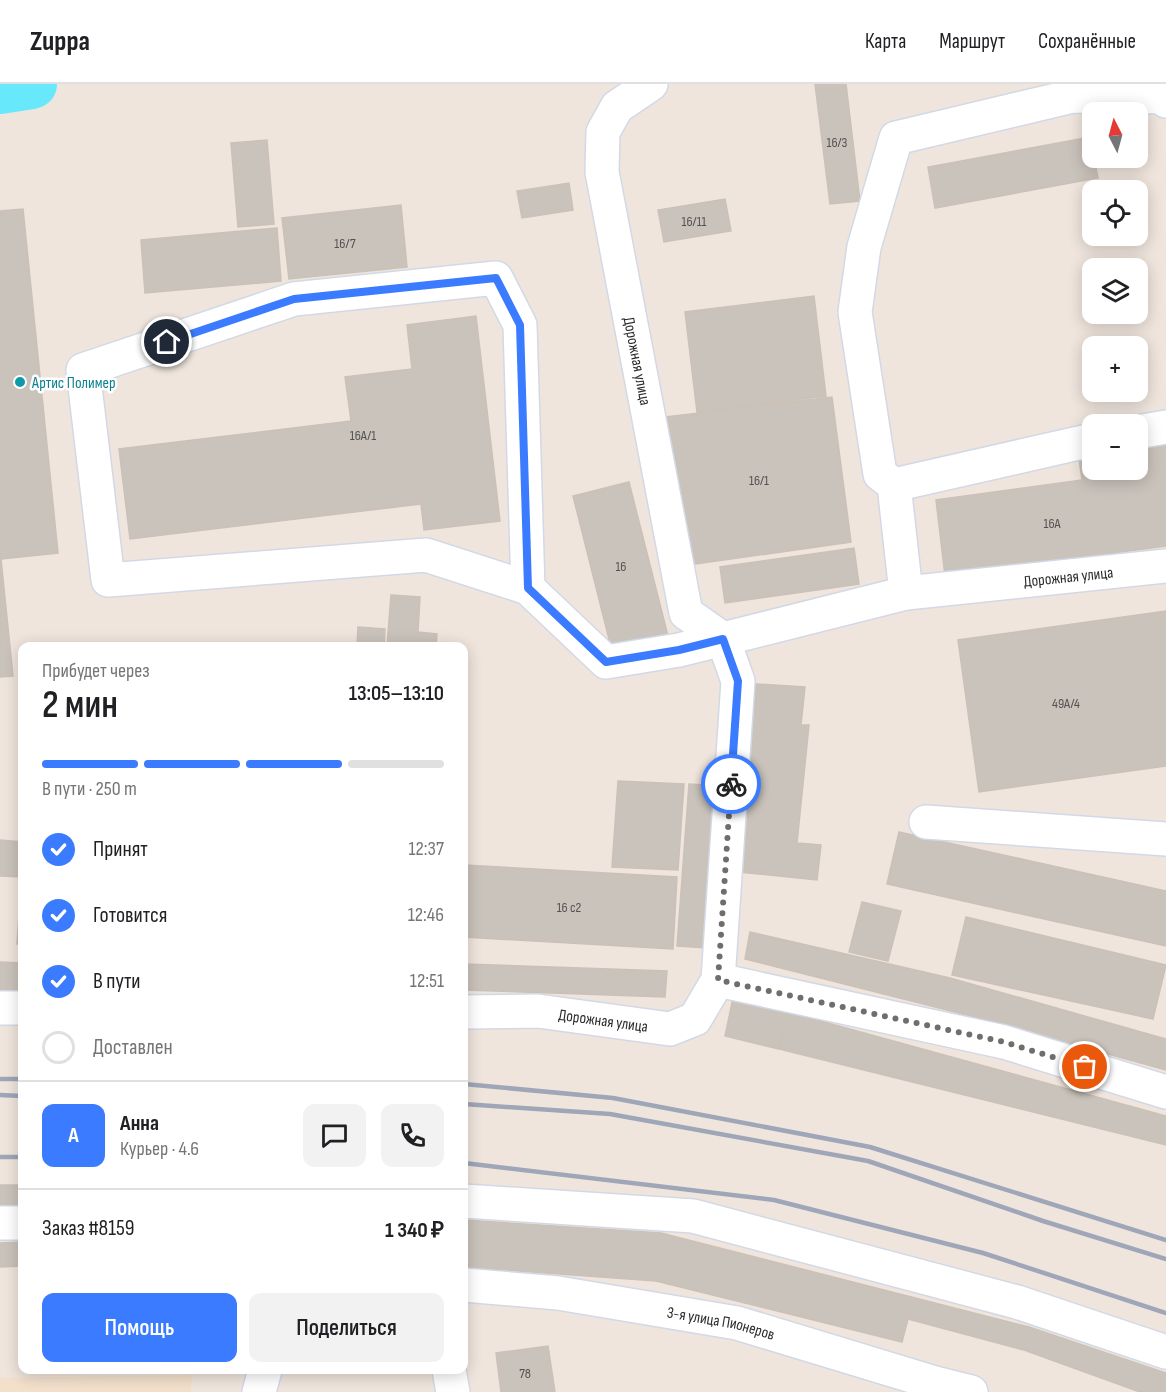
<!DOCTYPE html>
<html lang="ru">
<meta charset="utf-8">
<style>
:root{--surface:#fff;--page:#f2f2f2;--text:#202124;--muted:#757577;--line:#e0e0e0;--accent:#3a7bff}
body{margin:0;font-family:"Sofia Sans Condensed",sans-serif;background:var(--page);color:var(--text);height:100vh;display:flex;flex-direction:column;font-size:22px;white-space:nowrap}
*{box-sizing:border-box;margin:0}
p{font-size:20px;color:var(--muted)}
.icon{flex:none;width:33px;height:33px;fill:none;stroke:currentColor;stroke-width:2;stroke-linecap:round;stroke-linejoin:round}
.map{position:relative;flex:1;overflow:hidden}
.panel{position:absolute;left:18px;top:558px;width:450px;height:732px;display:flex;flex-direction:column;background:var(--surface);border-radius:12px;box-shadow:0 3px 15px #0003}
.panel>*{flex:none}
.needle{width:39px;rotate:354deg}
.tools{position:absolute;left:1082px;top:18px;display:grid;gap:12px}
.tools a{display:grid;place-items:center;width:66px;height:66px;border-radius:12px;background:var(--surface);box-shadow:0 3px 15px #0003;font-size:30px}
.pin{position:absolute;display:grid;place-items:center;width:51px;height:51px;color:#fff;margin:-26px;border:3px solid #fff;border-radius:50%;box-shadow:0 2px 6px #0007}
.courier{position:absolute;display:grid;place-items:center;width:60px;height:60px;margin:-30px;border:4px solid #3a7bff;border-radius:50%;background:#fff;color:#222;box-shadow:0 2px 8px #0007}
.headline em{font-style:normal;font-weight:600}
.headline div{display:flex;flex-direction:column-reverse}
.headline{display:flex;align-items:center;justify-content:space-between;height:102px;padding:0 24px}
h1{font-size:39px;font-weight:600;line-height:45px}
.bar{display:grid;grid-template-columns:repeat(4,1fr);gap:9px 6px;align-content:center;height:72px;padding:0 24px}
.bar i{height:8px;border-radius:4px;background:var(--line)}
.bar .selected{background:var(--accent)}
.bar p{grid-column:span 4}
.line{display:flex;align-items:center;gap:15px;padding:0 24px;border-top:2px solid var(--line)}
.line div{flex:1}
.round{display:grid;place-items:center;flex:none;width:63px;height:63px;border-radius:12px;background:var(--page)}
ol{padding:0 24px;list-style:none}
li{display:flex;align-items:center;gap:18px;height:66px}
li p{margin-inline-start:auto}
li .icon{padding:6px;border-radius:50%;background:var(--accent);color:#fff;stroke-width:4}
li:last-child{color:var(--muted)}
li i{width:33px;height:33px;border:3px solid var(--line);border-radius:50%}
.cta{display:flex;gap:12px;margin-top:auto;padding:12px 24px}
.cta a{flex:1;height:69px;border-radius:12px;background:var(--accent);color:#fff;font-size:24px;font-weight:600;line-height:69px;text-align:center}
.cta a+a{background:var(--page);color:var(--text)}
header{display:flex;align-items:center;gap:36px;box-sizing:border-box;height:84px;padding:0 30px;background:var(--surface);border-bottom:2px solid var(--line)}
header strong{font-size:28px}
nav{display:flex;gap:33px;margin-inline-start:auto;font-size:21px}
.map>svg:first-child{display:block}
.education{fill:#f2e0cb}
.lines{fill:none;stroke-linecap:round;stroke-linejoin:round}
.river{stroke:#67e8fb;stroke-width:50}
.building{fill:#cac3bc;stroke:#cbc1b6;stroke-width:1.5}
.minor-casing{stroke:#d2d9e6;stroke-width:36}
.minor{stroke:#fff;stroke-width:33}
.rail{stroke:#9fa6b8;stroke-width:4.5}
.done{stroke:#706d6a;stroke-width:6;stroke-dasharray:0 10.8}
.route{stroke:#3a7bff;stroke-width:8}
.culture-dot{fill:#0f9aa8;stroke:#fff;stroke-width:2}
.labels{text-anchor:middle;stroke-width:5;stroke-linejoin:round;paint-order:stroke}
.number-label{font-size:14px;fill:#545250}
.street-label{font-size:16px;fill:#2c2c2c;stroke:#fff}
.culture-label{font-size:16px;fill:#0d838f;stroke:#fff;text-anchor:start}
</style>
<header>
<strong>Zuppa</strong>
<nav><a>Карта</a><a>Маршрут</a><a>Сохранённые</a></nav>
</header>
<div class="map">
<svg width="1166" height="1308" viewBox="0 0 1166 1308">
<rect width="100%" height="100%" fill="#efe5dd"/>
<!-- education -->
<path class="education" d="M192,1291l-1,17h-191v-14z"/>
<g class="lines">
<!-- river -->
<path class="river" d="M0,5l32,-5"/>
</g>
<!-- building -->
<path class="building" d="M815,0h31l14,117 -30,3z
M1091,53l1,21h2l4,20 -163,30 -7,-41z
M267,56l7,84 -36,3 -7,-84z
M569,99l4,27 -51,8 -5,-27z
M725,115l6,32 -67,11 -6,-32z
M401,121l6,62 -118,12 -7,-61z
M23,125l35,344 -57,6 12,117 -13,1v-466z
M277,144l4,53 -136,12 -4,-53z
M814,212l12,100 -129,16 -12,-100z
M476,232l24,205 -76,9 -3,-26 -291,35 -11,-90 232,-28 -6,-44 67,-8 -5,-44z
M832,313l19,145 -162,23 -23,-148z
M1166,357v105l-221,30 -9,-76 146,-20 -4,-28 14,-1v19h45v-25z
M629,398l39,154 -56,15 -39,-155z
M854,464l5,36 -134,19 -5,-36z
M391,511l29,2 -2,35 19,2 -1,12h-49z
M1166,527v155l-187,26 -21,-152z
M358,543l27,2 -1,17h-27z
M756,600l49,3 -4,38h8l-12,118 24,2 -4,35 -78,-8z
M618,697l66,3 -6,86 -66,-3z
M689,700l30,2 -12,162 -30,-2z
M899,748l267,59v55l-279,-62z
M0,756l22,2v35l-22,-1z
M464,781l213,12 -4,72 -209,-12z
M862,818l39,9 -13,50 -39,-9z
M19,831h3v30l-5,-1z
M966,833l200,48 -13,54 -201,-44z
M750,848l200,46 216,61v31l-211,-58 -210,-53z
M0,878l22,1v31l-22,-1z
M464,880l203,7 -2,26 -201,-7z
M733,914l55,14 -9,37 -54,-13z
M788,928l378,104v29l-387,-96z
M0,1101h22v26l-22,1z
M464,1136l197,13 368,94 137,46v19h-26l-116,-42 -116,-31 -6,23 -246,-61 -192,-14z
M22,1158v24l-22,1v-24z
M548,1262l7,46h-54l-5,-39z"/>
<g class="lines">
<defs>
<g id="minor">
<path d="M1137,348l29,-5"/>
<path d="M894,401l198,-45"/>
<path id="s1" d="M528,504l-102,-33 -318,25 -25,-210 211,-71 202,-21 24,47 8,263 78,74 73,-12 227,-57 260,-27"/>
<path d="M906,509l-12,-108 -14,-11 -25,-162 9,-65 32,-109 177,-42 89,1 4,4"/>
<path d="M926,738l240,17"/>
<path d="M718,896l286,62 162,50"/>
<path d="M0,924h22"/>
<path id="s2" d="M464,928l74,-1 132,18 25,-10 23,-39 20,-299 -15,-42 -37,-26 -84,-441 1,-40 14,-25 34,-23"/>
<path d="M464,1117l229,15 324,86 149,50"/>
<path d="M0,1139h22"/>
<path id="s3" d="M464,1201l94,8 179,30 198,60 36,9"/>
<path d="M449,1286l4,22"/>
<path d="M259,1308l6,-22"/>
</g>
</defs>
<!-- minor casing -->
<use href="#minor" class="minor-casing"/>
<!-- minor -->
<use href="#minor" class="minor"/>
<!-- rail -->
<path class="rail" d="M0,995h22
M464,1000l149,14 257,49 296,93
M0,1011l22,1
M464,1020l146,10 258,47 175,60 123,38
M0,1073h22
M464,1079l310,37 209,53 183,60"/>
</g>
<g class="lines">
<!-- done -->
<path class="done" d="M731,700l-13,196 286,62 81,25"/>
<!-- route -->
<path class="route" d="M167,258l127,-43 202,-21 24,47 8,263 78,74 73,-12 44,-11 15,42 -7,103"/>
</g>
<!-- markers -->
<circle class="culture-dot" cx="20" cy="298" r="6"/>
<g class="labels">
<!-- number labels -->
<g class="number-label">
<text x="837" y="63">16/3</text>
<text x="694" y="142">16/11</text>
<text x="345" y="164">16/7</text>
<text x="363" y="356">16А/1</text>
<text x="759" y="401">16/1</text>
<text x="1052" y="444">16А</text>
<text x="621" y="487">16</text>
<text x="1066" y="624">49А/4</text>
<text x="569" y="828">16 с2</text>
<text x="525" y="1294">78</text>
</g>
<!-- street labels -->
<g class="street-label">
<text transform="translate(638 277) rotate(79)" y="6">Дорожная улица</text>
<text dy="6" stroke="none"><textPath href="#s1" startOffset="1958">Дорожная улица</textPath></text>
<text dy="6" stroke="none"><textPath href="#s2" startOffset="140">Дорожная улица</textPath></text>
<text dy="6" stroke="none"><textPath href="#s3" startOffset="260">3-я улица Пионеров</textPath></text>
</g>
<!-- culture labels -->
<g class="culture-label">
<text x="32" y="304">Артис Полимер</text>
</g>
</g>
</svg>
<div class="tools">
<a><svg class="needle" viewBox="-14 -14 28 28"><path d="M0-13l5 13h-10z" fill="#e53935"/><path d="M0 13l5-13h-10z" fill="#757577"/></svg></a>
<a><svg class="icon" aria-label="locate" viewBox="0 0 24 24"><circle cx="12" cy="12" r="6"/><path d="M12 2v4M12 18v4M2 12h4M18 12h4"/></svg></a>
<a><svg class="icon" aria-label="layers" viewBox="0 0 24 24"><path d="M12 4l9 5-9 5-9-5zM3 14l9 5 9-5"/></svg></a>
<a>+</a>
<a>−</a>
</div>
<div class="pin" style="left:1085px;top:983px;background:#ea580c"><svg class="icon" aria-label="bag" viewBox="0 0 24 24"><path d="M5 8h14l-1 12H6zM9 8a3 3 0 0 1 6 0"/></svg></div>
<div class="pin" style="left:167px;top:258px;background:#1f2937"><svg class="icon" aria-label="home" viewBox="0 0 24 24"><path d="M3 11l9-7 9 7M6 9v11h12V9"/></svg></div>
<div class="courier" style="left:731px;top:700px"><svg class="icon" aria-label="bike" viewBox="0 0 24 24"><circle cx="6" cy="16" r="4"/><circle cx="18" cy="16" r="4"/><path d="M6 16l4-8h5l3 8M10 8l3 8H6M13 5h3"/></svg></div>
<section class="panel">
<div class="headline"><div><h1>2 мин</h1><p>Прибудет через</p></div><em>13:05–13:10</em></div>
<div class="bar"><i class="selected"></i><i class="selected"></i><i class="selected"></i><i></i><p>В пути · 250 m</p></div>
<ol>
<li><svg class="icon" aria-label="check" viewBox="0 0 24 24"><path d="M5 12l5 5 9-10"/></svg>Принят<p>12:37</p></li>
<li><svg class="icon" aria-label="check" viewBox="0 0 24 24"><path d="M5 12l5 5 9-10"/></svg>Готовится<p>12:46</p></li>
<li><svg class="icon" aria-label="check" viewBox="0 0 24 24"><path d="M5 12l5 5 9-10"/></svg>В пути<p>12:51</p></li>
<li><i></i>Доставлен</li>
</ol>
<div class="line" style="height:108px"><b class="round" style="background:var(--accent);color:#fff">А</b><div><b>Анна</b><p>Курьер · 4.6</p></div><a class="round"><svg class="icon" aria-label="chat" viewBox="0 0 24 24"><path d="M4 5h16v11H9l-5 4z"/></svg></a><a class="round"><svg class="icon" aria-label="phone" viewBox="0 0 24 24"><path d="M5 4h4l2 5-3 2q2 4 5 5l2-3 5 2v4C11 20 4 13 5 4z"/></svg></a></div>
<div class="line" style="height:78px"><div>Заказ #8159</div><b>1 340 ₽</b></div>
<div class="cta"><a>Помощь</a><a>Поделиться</a></div>
</section>
</div>
